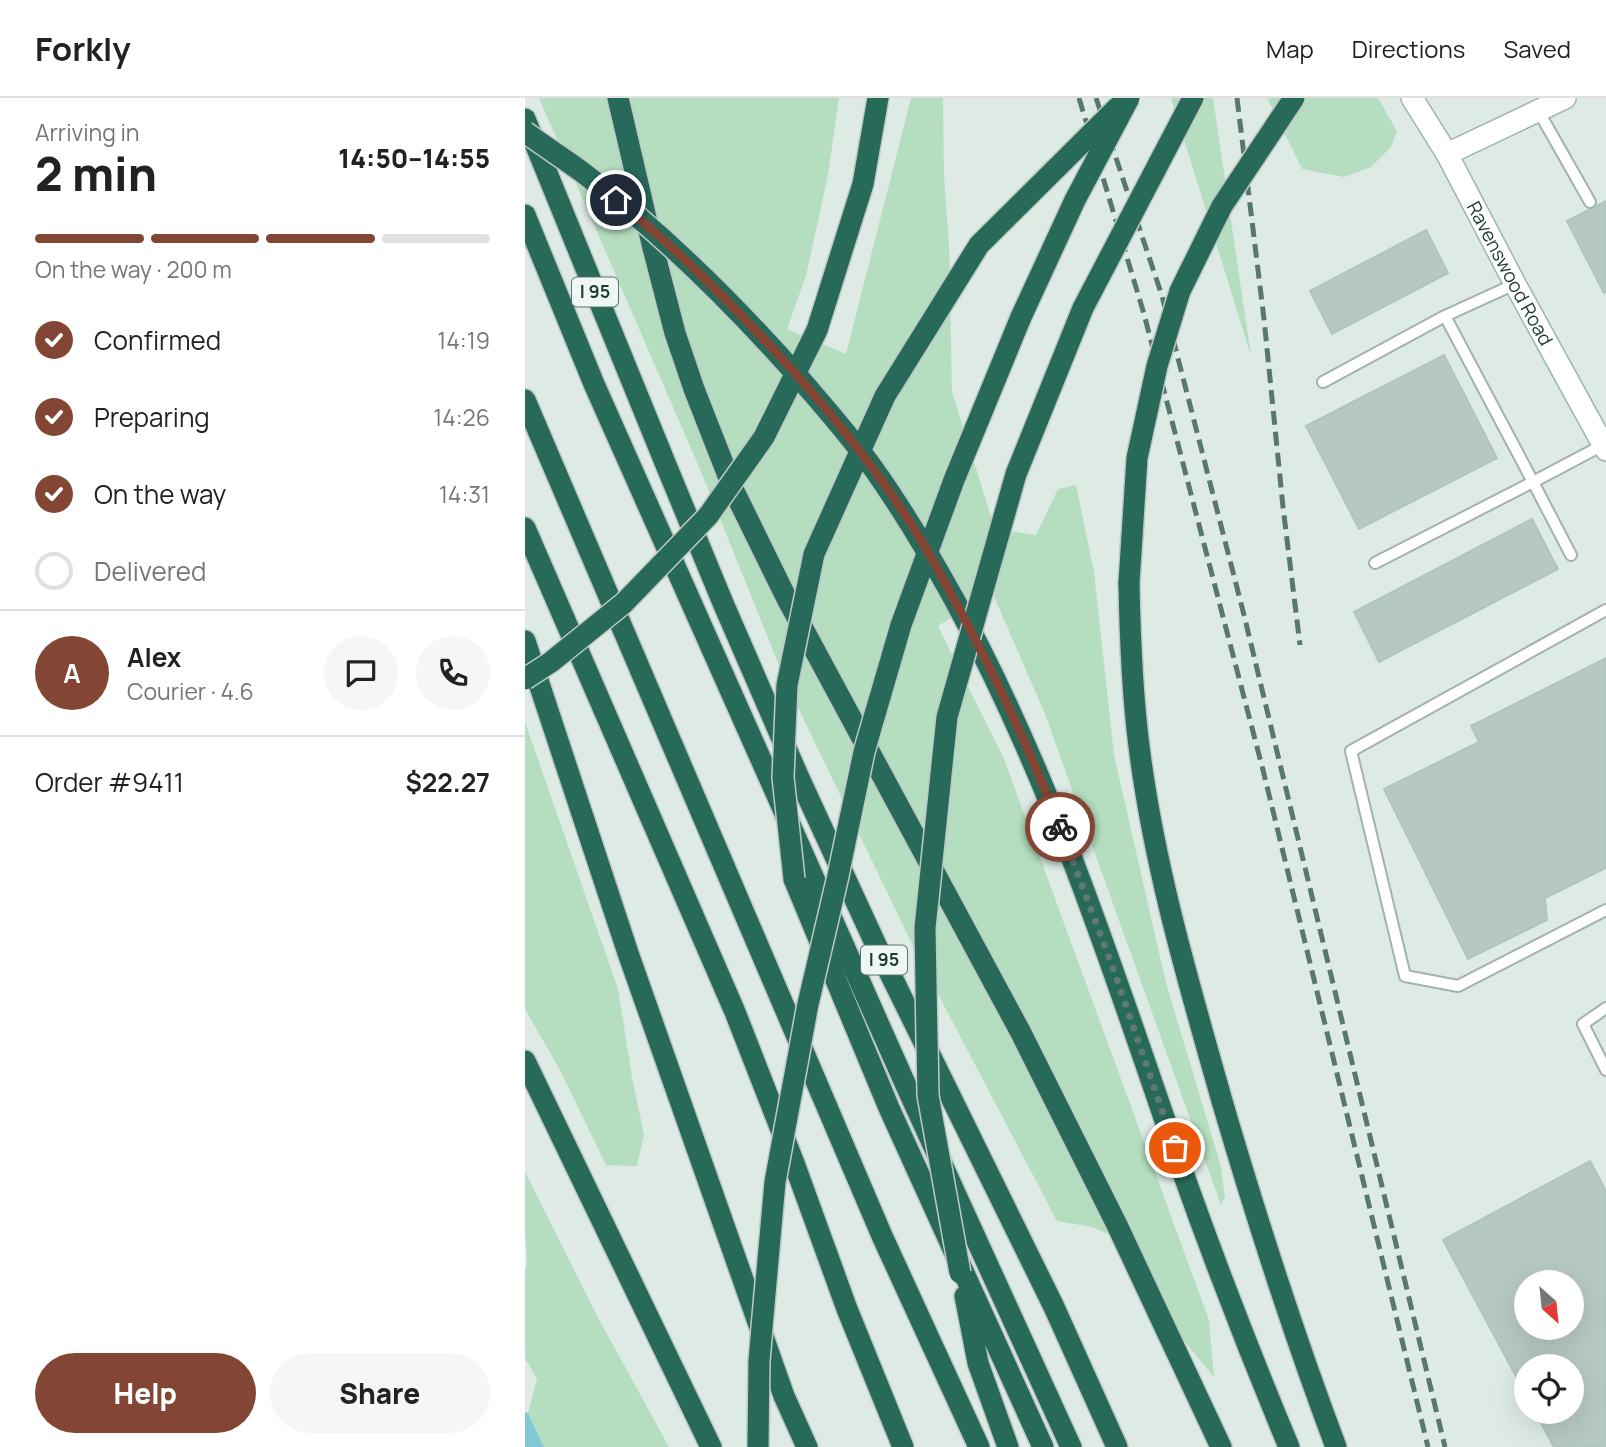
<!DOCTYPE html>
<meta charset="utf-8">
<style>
:root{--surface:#fff;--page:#f6f6f6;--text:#222;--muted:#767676;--line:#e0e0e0;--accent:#844634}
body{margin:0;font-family:Manrope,sans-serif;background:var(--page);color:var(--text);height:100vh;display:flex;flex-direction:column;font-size:26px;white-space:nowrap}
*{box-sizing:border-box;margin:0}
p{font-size:23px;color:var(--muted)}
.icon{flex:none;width:38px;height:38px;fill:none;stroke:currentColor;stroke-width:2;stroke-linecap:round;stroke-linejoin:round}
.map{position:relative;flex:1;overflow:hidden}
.panel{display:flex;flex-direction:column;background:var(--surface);width:525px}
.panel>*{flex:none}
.needle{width:46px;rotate:153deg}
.controls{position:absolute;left:989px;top:1172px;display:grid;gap:14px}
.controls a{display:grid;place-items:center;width:70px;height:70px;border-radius:50%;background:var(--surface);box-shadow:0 7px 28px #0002;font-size:35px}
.pin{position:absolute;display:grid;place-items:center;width:60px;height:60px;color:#fff;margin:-30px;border:4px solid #fff;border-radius:50%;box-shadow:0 2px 7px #0007}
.courier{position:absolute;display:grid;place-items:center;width:70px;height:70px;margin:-35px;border:5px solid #844634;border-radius:50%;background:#fff;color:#222;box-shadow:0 2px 9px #0007}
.headline em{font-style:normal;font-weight:800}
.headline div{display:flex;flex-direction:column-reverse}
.headline{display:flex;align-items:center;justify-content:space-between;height:119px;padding:0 35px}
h1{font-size:46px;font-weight:800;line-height:52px}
.bar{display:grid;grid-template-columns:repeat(4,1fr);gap:10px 7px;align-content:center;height:84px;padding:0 35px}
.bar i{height:9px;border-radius:5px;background:var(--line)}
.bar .on{background:var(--accent)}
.bar p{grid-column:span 4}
.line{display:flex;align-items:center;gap:18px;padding:0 35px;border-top:2px solid var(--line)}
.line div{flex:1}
.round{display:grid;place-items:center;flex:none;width:74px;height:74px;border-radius:37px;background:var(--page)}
ol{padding:0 35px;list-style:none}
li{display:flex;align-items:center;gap:21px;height:77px}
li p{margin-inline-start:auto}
li .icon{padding:7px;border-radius:50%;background:var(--accent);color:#fff;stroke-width:4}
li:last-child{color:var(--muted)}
li i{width:38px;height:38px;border:4px solid var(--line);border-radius:50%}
.action{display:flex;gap:14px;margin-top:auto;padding:14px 35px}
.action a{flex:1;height:80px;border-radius:42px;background:var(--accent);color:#fff;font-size:28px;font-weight:800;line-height:80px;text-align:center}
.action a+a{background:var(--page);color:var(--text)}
header{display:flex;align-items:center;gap:42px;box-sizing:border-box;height:98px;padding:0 35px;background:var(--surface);border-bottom:2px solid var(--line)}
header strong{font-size:33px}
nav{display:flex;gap:38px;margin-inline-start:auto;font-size:24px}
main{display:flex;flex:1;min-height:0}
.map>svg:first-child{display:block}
.green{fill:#b4debf}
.water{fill:#81cad5}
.building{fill:#b6c9c0;stroke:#b0c5bc;stroke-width:2;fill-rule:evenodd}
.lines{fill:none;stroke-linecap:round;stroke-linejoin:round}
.lane-casing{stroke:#a1b3ac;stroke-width:14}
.street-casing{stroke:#a1b3ac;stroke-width:24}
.secondary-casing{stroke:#9cb7ad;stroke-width:24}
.highway-casing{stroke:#c0c8c6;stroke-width:24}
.lane{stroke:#fff;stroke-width:10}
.street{stroke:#fff;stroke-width:21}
.secondary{stroke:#fff;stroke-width:21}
.highway{stroke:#286a5a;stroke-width:21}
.rail{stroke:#58786e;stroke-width:5;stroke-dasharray:14 7;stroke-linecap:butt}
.highway-bridge-casing{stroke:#c0c8c6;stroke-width:24;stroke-linecap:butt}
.highway-bridge{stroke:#286a5a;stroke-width:21}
.done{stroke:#617971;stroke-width:7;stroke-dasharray:0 12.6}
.route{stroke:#844634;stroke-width:9}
.labels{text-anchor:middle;stroke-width:5;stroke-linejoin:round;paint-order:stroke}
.shield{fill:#eef7f3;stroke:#5c736d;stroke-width:2}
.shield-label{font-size:18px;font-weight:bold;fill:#1e3b33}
.street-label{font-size:19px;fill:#1e3b33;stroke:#eef7f3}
</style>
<header>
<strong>Forkly</strong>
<nav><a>Map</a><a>Directions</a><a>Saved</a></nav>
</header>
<main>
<section class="panel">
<div class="headline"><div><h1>2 min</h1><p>Arriving in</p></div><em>14:50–14:55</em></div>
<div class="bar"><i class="on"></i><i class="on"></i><i class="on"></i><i></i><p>On the way · 200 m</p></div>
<ol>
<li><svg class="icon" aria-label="check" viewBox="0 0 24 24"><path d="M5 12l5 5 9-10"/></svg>Confirmed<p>14:19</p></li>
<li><svg class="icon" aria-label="check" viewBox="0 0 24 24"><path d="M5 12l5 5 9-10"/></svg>Preparing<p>14:26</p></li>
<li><svg class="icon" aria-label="check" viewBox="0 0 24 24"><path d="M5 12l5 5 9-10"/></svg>On the way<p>14:31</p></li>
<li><i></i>Delivered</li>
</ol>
<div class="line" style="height:126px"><b class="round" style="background:var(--accent);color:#fff">A</b><div><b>Alex</b><p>Courier · 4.6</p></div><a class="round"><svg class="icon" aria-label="chat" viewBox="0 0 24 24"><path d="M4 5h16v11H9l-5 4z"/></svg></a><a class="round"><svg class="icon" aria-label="phone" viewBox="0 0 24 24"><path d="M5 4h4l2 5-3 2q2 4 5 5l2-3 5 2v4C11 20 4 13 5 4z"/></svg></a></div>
<div class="line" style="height:91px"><div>Order #9411</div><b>$22.27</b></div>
<div class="action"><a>Help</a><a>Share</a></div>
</section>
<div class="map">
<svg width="1081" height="1349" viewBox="0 0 1081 1349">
<rect width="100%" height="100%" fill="#deebe5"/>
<!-- green -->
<path class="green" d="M14,0h300l-11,77 -22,101 -19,53 59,25 65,-256h32l1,78 5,68 3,148 43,137 41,6 22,-46 18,-4 18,87 20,183 52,228 54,180 5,34 -4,8 -176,-491 -53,-122 -54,34 66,133 205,561 5,57 -39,-47 -54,-91 -29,-12 -35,-6 -140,-267 -130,-269 -88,-218z
M646,0h42l38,258 -69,-223z
M742,0h111l19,33 -6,16 -20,20 -27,10 -42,-8z
M0,624l93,267 14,88 12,58 -7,31 -31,-1 -46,-95 -35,-61z
M0,1074l71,142 73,133h-125l-16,-34 9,-34 -12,-21v-87c4,-12 1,-22 0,-35 0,-21 0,-43 0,-64z"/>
<!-- water -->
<path class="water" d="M0,1314l3,1 16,34h-19z"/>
<!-- building -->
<path class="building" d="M1081,103v91l-2,1 -37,-72z
M901,132l22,43 -116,61 -22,-43z
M919,257l53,103 -138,71 -53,-103z
M1007,421l26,50 -179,93 -25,-50z
M1081,560v210l-61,30 2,22 -79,39 -84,-170 95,-47 -8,-16z
M1065,1063l16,30v256h-52l-19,-35h36v-45h-45v28l-83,-155zM1001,1185h45v45h-45z"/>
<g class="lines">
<defs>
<path id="lane" d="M1014,14l51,90
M798,284l122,-66 70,-32
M1046,457l-38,-73 70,-37
M850,465l158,-81 -88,-166
M1081,512l-255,141 54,225 53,10 148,-76
M1081,910l-23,16 23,46"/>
<path id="street" d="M922,56l118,-56"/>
<g id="secondary">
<path id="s1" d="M887,0l35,56 68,130 91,166"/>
</g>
<path id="highway" d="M93,0l35,150 22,85 19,56 40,102 52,106 235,436 96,192 104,222
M0,21l141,346 57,138 76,175 77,167 178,362 63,140
M0,117l69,169 314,706 163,357
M292,232l46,-146 15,-86
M0,302l358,838 96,209
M0,430l210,484 59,151 53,146 56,138
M604,485c1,54 3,109 10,163 15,121 50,238 83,355 34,116 71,232 114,346
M429,501c99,181 161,377 228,571 33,93 69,186 107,277
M0,543l103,312 156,443 23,51
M269,781l95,229 154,339
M0,963l186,386
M440,1198l13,67 30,84"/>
</defs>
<!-- lane casing -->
<use href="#lane" class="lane-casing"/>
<!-- street casing -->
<use href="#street" class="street-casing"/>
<!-- secondary casing -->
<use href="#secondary" class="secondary-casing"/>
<!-- highway casing -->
<use href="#highway" class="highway-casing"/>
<!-- lane -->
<use href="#lane" class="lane"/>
<!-- street -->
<use href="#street" class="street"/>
<!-- secondary -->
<use href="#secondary" class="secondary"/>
<!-- highway -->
<use href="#highway" class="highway"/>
<!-- rail -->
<path class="rail" d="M554,0l65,216 119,456 165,677
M571,0l66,198 82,319 201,832
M712,0l27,221 19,188 17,138"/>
<defs>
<path id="highway-bridge" d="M0,34c19,14 38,26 57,40 81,61 153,133 220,209 24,28 49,56 71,87 30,42 56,86 81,131
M604,485l8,-125 20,-92 23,-75 42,-85 72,-108
M0,581l26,-17 73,-59 84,-87 56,-79 53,-107
M269,781l-11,-102 4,-92 27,-131 71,-158 94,-151 139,-138
M435,1175l-32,-178 -3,-167 22,-211 69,-243 67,-166 110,-210
M233,1349l1,-86 16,-179 33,-178 30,-128 26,-124 37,-127 53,-145 67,-163 54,-117 54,-102"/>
</defs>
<!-- highway-bridge casing -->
<use href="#highway-bridge" class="highway-bridge-casing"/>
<!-- highway-bridge -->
<use href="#highway-bridge" class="highway-bridge"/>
</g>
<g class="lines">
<!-- done -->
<path class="done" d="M535,729l53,141 62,180"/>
<!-- route -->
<path class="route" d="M91,102c57,45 108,96 157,149 53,57 102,117 143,183 11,17 20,34 29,51 44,79 82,160 115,244"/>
</g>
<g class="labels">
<!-- shield labels -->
<g class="shield">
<rect x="47" y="179.5" width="46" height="29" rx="5"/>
<rect x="336" y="847.5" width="46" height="29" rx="5"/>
</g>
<g class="shield-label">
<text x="70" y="200">I 95</text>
<text x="359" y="868">I 95</text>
</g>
<!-- street labels -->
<g class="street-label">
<text dy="7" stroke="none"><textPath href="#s1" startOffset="201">Ravenswood Road</textPath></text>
</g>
</g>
</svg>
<div class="controls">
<a><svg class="needle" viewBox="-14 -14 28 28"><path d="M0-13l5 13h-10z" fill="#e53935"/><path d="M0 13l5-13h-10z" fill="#767676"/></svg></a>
<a><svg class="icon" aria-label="locate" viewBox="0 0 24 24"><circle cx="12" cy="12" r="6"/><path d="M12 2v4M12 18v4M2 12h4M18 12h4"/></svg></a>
</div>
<div class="pin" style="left:650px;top:1050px;background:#ea580c"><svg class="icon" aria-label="bag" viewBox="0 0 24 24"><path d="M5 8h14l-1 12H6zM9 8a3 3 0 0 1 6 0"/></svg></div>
<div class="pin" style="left:91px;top:102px;background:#1f2937"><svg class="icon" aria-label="home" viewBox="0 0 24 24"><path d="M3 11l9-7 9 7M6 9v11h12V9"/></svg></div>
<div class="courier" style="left:535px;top:729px"><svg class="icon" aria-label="bike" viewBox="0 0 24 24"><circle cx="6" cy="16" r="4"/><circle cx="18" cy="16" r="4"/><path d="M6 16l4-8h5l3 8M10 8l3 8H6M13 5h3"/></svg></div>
</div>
</main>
